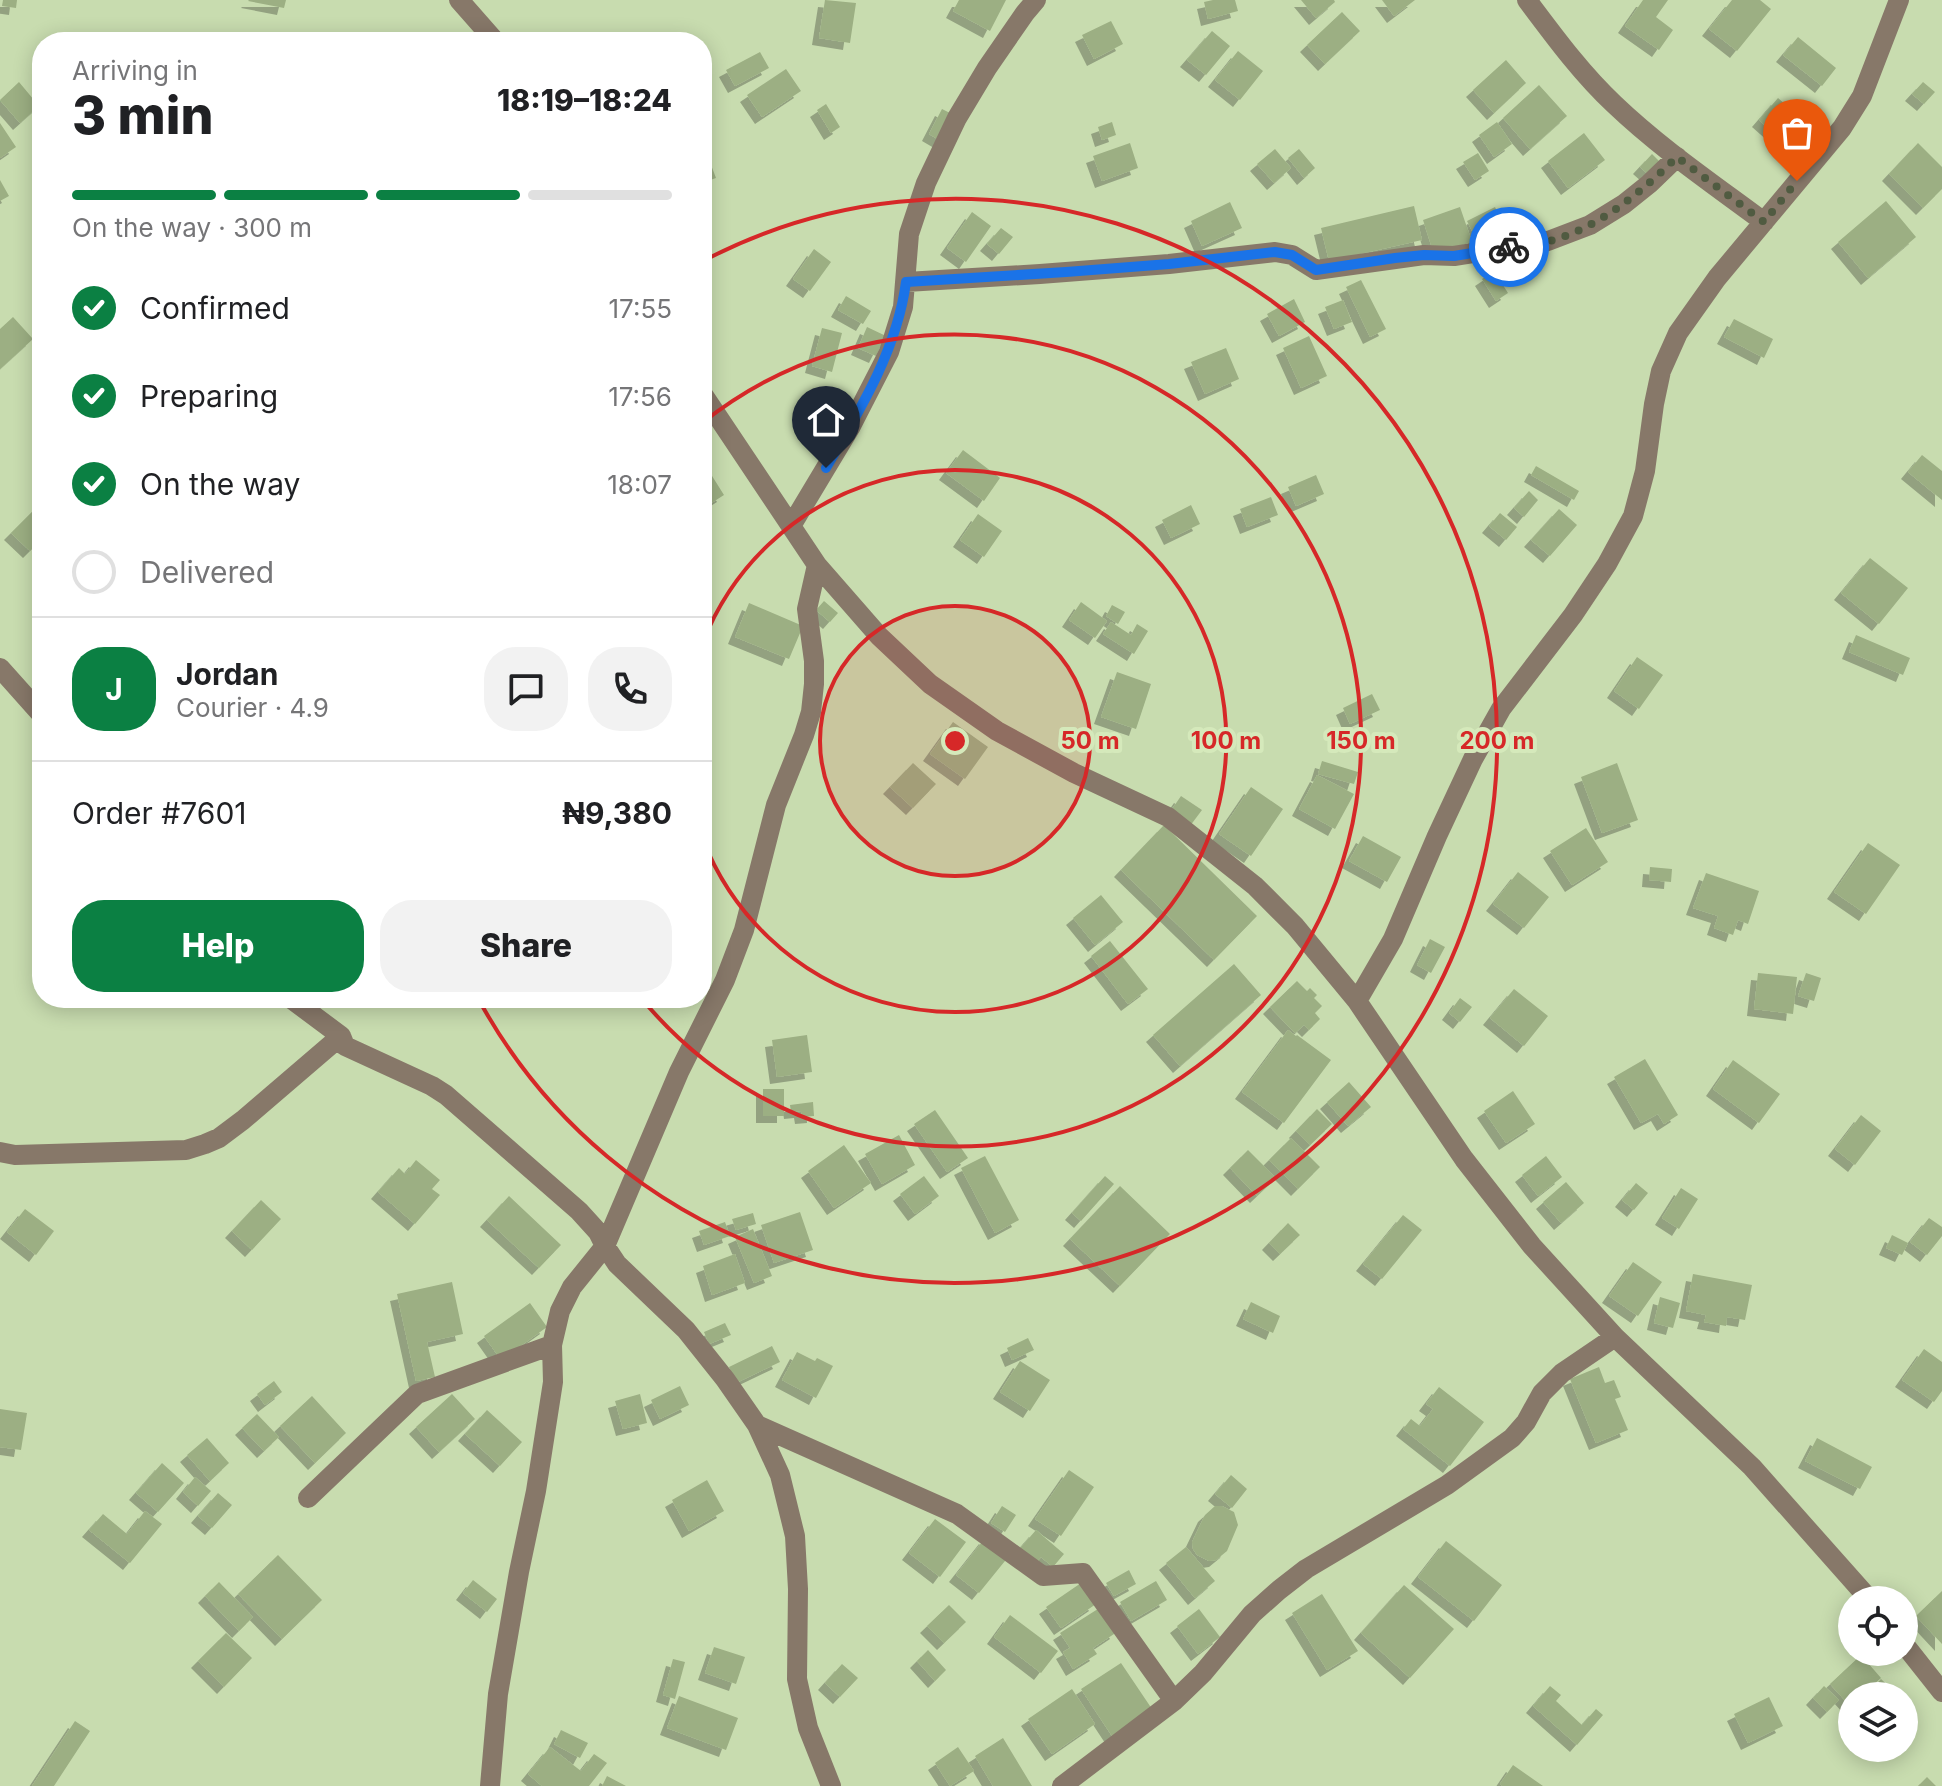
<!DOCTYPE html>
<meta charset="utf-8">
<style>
:root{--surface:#fff;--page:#f2f2f2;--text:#202124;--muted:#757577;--line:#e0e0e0;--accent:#0b8043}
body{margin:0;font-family:Inter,sans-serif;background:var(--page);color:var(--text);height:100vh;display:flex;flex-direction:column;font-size:30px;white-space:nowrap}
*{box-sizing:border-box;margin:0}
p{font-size:26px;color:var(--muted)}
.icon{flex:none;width:44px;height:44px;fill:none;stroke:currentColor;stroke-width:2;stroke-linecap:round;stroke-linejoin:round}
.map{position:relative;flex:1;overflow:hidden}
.side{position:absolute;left:32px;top:32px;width:680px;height:976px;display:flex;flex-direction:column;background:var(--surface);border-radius:32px;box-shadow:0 4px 20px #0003}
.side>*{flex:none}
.buttons{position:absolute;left:1838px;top:1586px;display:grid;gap:16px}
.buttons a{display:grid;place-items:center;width:80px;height:80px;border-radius:50%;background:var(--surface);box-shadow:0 4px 20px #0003;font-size:40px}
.pin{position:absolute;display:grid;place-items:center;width:68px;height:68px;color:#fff;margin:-82px -34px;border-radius:50% 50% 50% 0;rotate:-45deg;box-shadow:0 0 8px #0007}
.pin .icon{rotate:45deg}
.courier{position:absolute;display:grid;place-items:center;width:80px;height:80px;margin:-40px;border:6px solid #1a73e8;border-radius:50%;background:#fff;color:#222;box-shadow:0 2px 10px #0007}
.head em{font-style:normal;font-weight:800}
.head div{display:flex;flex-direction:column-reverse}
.head{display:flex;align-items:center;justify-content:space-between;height:136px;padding:0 40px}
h1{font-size:52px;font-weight:800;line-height:60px}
.bar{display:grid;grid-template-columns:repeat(4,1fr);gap:12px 8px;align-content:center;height:96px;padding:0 40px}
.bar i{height:10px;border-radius:6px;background:var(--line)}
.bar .on{background:var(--accent)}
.bar p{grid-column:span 4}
.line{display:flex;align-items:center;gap:20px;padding:0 40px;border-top:2px solid var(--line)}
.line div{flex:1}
.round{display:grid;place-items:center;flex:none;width:84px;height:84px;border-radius:32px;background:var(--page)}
ol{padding:0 40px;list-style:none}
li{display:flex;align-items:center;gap:24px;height:88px}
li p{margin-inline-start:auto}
li .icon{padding:8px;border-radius:50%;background:var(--accent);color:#fff;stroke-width:4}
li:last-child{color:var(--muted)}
li i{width:44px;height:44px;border:4px solid var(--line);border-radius:50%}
.action{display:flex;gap:16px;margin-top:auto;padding:16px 40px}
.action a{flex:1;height:92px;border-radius:32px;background:var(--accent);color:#fff;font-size:32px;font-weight:800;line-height:92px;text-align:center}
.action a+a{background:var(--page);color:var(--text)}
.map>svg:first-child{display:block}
.building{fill:#9caf83;filter:url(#shadow)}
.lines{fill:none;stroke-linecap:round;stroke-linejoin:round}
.minor{stroke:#877869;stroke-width:20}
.done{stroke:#505b41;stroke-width:8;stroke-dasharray:0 14.4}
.route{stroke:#1a73e8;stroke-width:10}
.ring{fill:none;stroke:#d62828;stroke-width:4}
.centre{fill:#d62828;stroke:#d5e9bb;stroke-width:4}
.ring-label{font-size:24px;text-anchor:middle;font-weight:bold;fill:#d62828;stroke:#d5e9bb;stroke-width:8;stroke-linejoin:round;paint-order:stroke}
</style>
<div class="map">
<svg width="1942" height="1786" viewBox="0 0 1942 1786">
<defs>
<filter id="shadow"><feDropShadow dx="-7" dy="7" stdDeviation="0" flood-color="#0004"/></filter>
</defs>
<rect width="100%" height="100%" fill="#c8dcaf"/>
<!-- building -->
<path class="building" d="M3,0h14l-1,8 -14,-2z
M249,0h37l-2,8 -36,-7z
M825,0l31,3 -6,40 -31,-5z
M959,0h47l-16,31 -37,-20z
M1213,0h22l3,11 -30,8 -4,-17z
M1301,0h33l1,2 -19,16z
M1382,0h33l-21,16z
M1643,0h25l-12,17 17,13 -14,20 -34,-24z
M1732,0h28l11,9 -34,42 -28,-22z
M1342,12l18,19 -35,33 -18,-19z
M1111,21l12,23 -29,15 -12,-24z
M1212,31l18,15 -24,29 -19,-15z
M1798,37l38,31 -14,18 -39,-31z
M1238,51l25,20 -23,29 -25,-20z
M760,52l9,16 -34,18 -9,-16z
M1506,60l20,23 -32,30 -21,-23z
M786,69l15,22 -39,26 -15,-22z
M19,82l20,24 -19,17 -20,-23z
M1923,82l12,10 -11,12 -12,-10z
M1539,85l28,31 -37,33 -27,-31z
M1778,98l17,15 -19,22 -17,-15z
M826,104l14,23 -9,6 -14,-23z
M942,109l12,6 -13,26 -12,-7z
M1112,122l4,13 -14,5 -4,-13z
M1497,122l15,22 -18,13 -15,-22z
M0,123l16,24 -16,11z
M1584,133l21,27 -37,28 -20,-27z
M702,141l14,37 -14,5z
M1130,143l8,25 -36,13 -9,-25z
M1918,143l24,24v22l-19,19 -34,-34z
M1275,149l16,19 -17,15 -17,-19z
M1299,149l16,19 -11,10 -16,-20z
M1478,153l11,18 -14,9 -12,-18z
M1652,154l8,8 -11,13 -9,-8z
M0,180l9,16 -9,5z
M1886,201l30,36 -48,41 -30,-36z
M1230,202l12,26 -40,18 -11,-25z
M1414,206l8,34 -93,21 -8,-33z
M1460,207l12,35 -38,12 -11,-34z
M1495,207l13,28 -27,14 -14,-28z
M972,212l19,14 -25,36 -19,-14z
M702,226l9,2 -8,32h-1z
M1001,228l12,9 -14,17 -12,-10z
M814,249l17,13 -21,29 -17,-12z
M1494,271l14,22 -12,8 -14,-22z
M1361,280l25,49 -16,8 -24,-50z
M846,296l25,15 -8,13 -25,-14z
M1294,299l11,23 -26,14 -12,-22z
M1343,300l9,22 -18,7 -9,-22z
M13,317l20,22 -33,30v-40z
M1734,319l39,20 -9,19 -40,-21z
M867,327l19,9 -10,20 -18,-8z
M822,328l20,5 -10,39 -20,-6z
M1309,336l18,40 -26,12 -18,-40z
M1226,348l13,31 -34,15 -14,-32z
M963,450l37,28 -16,23 -38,-28z
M1922,455l20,16v29l-34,-28z
M702,460l22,35 -22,14z
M1536,466l43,25 -5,9 -43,-25z
M1316,475l8,19 -28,12 -8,-19z
M1529,491l9,9 -14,17 -10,-9z
M1271,497l7,18 -31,12 -7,-18z
M42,502v37l-12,12 -19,-18z
M1191,505l9,19 -29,14 -9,-18z
M1559,509l18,16 -27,31 -19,-16z
M1500,513l17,14 -11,13 -17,-14z
M978,514l24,17 -18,26 -24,-17z
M1870,558l38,30 -29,36 -38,-31z
M824,601l14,12 -8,9 -14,-12z
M1081,602l26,19 -12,17 -26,-18z
M749,603l54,23 -14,33 -54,-22z
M1112,605l13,7 -7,12 -12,-8z
M1111,622l20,13 6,-11 11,7 -14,23 -31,-20z
M1856,635l54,23 -7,17 -54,-23z
M1637,657l26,18 -24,34 -25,-18z
M1117,672l34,12 -15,45 -35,-12z
M1372,694l8,16 -30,14 -7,-16z
M953,722l35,25 -23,32 -35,-25z
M1322,761l36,11 -4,12 -36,-10z
M913,763l23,21 -23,24 -23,-21z
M1617,763l21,57 -36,13 -21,-56z
M1317,775l37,19 -19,35 -36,-20z
M1251,787l32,22 -32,47 -32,-22z
M1181,796l21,14 -12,16 -20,-14z
M1164,825l93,91 -43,44 -93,-90z
M1586,828l22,34 -36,23 -22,-34z
M1363,836l38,21 -14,25 -38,-21z
M1868,843l32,22 -34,49 -32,-22z
M1650,867l22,2 -1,13 -22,-2z
M1518,872l31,25 -25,31 -31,-24z
M1706,873l53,18 -11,33 -10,-4 -5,15 -19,-7 4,-12 -25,-8z
M1101,895l22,27 -28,23 -22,-27z
M1430,939l15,8 -14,26 -14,-8z
M1110,941l38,48 -20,15 -37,-48z
M1234,964l27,31 -81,71 -27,-31z
M1758,973l39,4 -4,37 -39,-5z
M1806,973l15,5 -7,23 -16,-5z
M1297,981l10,10 3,-3 7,7 -3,3 8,8 -7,7 5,6 -11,11 -5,-5 -9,8 -25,-26z
M1514,989l34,27 -24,30 -34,-28z
M1460,998l12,9 -12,15 -11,-9z
M1288,1030l8,6 1,-1 34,25 -47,63 -42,-31z
M807,1035l5,37 -35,5 -5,-37z
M1645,1059l33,56 -14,9 -6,-10 -17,9 -27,-46z
M1733,1060l47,34 -21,29 -46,-34z
M1349,1082l22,25 -23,19 -21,-24z
M763,1089h21v27h-21z
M1513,1091l22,33 -29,19 -22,-32z
M813,1102l1,14 -12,1 -1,-6 -10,1 -1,-7z
M1317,1109l15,15 -22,21 -14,-14z
M935,1110l33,48 -21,14 -33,-48z
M1861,1115l20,16 -26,34 -20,-16z
M899,1135l16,30 -33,19 -17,-30z
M1291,1138l29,29 -22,22 -29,-29z
M844,1145l27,38 -37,25 -26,-37z
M1248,1150l28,28 -19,18 -27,-28z
M985,1156l34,64 -24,13 -34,-65z
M1546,1156l16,21 -24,19 -16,-21z
M416,1160l24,20 -8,9 8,6 -25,29 -37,-32 21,-24 6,6z
M924,1176l15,20 -24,18 -15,-20z
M1105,1176l9,8 -33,37 -9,-8z
M1566,1182l18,21 -23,20 -18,-21z
M1636,1183l12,10 -14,17 -12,-10z
M1120,1186l50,48 -50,52 -50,-47z
M1681,1188l17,11 -19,30 -17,-11z
M509,1196l52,49 -22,23 -52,-48z
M261,1200l20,19 -29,31 -20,-19z
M25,1209l29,22 -18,24 -29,-23z
M800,1212l13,38 -39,13 -13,-38z
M753,1213l3,11 -20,6 -4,-11z
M1403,1215l19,15 -40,49 -19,-15z
M1929,1218l13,9v9l-15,19 -17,-13z
M725,1222l5,14 -26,9 -5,-14z
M1288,1223l12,12 -20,19 -11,-11z
M753,1229l19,47 -18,7 -19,-46z
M1892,1235l16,8 -6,12 -16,-7z
M735,1254l10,29 -33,12 -9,-29z
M1633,1262l29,20 -24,34 -29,-20z
M1693,1274l59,11 -7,35 -18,-3 -1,9 -22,-4 2,-7 -20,-4z
M452,1282l11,52 -36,8 8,35 -19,4 -19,-87z
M1660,1297l20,6 -7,25 -19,-5z
M1251,1302l29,14 -7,17 -30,-14z
M530,1303l17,24 -46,33 -17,-24z
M725,1323l6,12 -22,9 -5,-12z
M1028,1338l6,12 -22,10 -5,-12z
M772,1346l8,16 -44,21 -7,-16z
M1924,1349l18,13v29l-8,11 -32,-22z
M797,1352l18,9 2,-3 16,8 -17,32 -34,-18z
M1020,1361l30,19 -20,31 -30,-19z
M1599,1367l6,16 9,-3 7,17 -6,2 13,31 -32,13 -26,-64z
M274,1381l8,11 -17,13 -8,-11z
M680,1386l9,19 -29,14 -9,-19z
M1439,1387l45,35 -34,44 -47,-37 8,-10 9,7 13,-17 -7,-5z
M452,1394l23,25 -36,33 -23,-25z
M640,1394l7,29 -24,6 -8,-28z
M312,1396l34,37 -31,30 -35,-37z
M0,1409l27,4 -6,37 -21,-3z
M487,1410l35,32 -22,24 -35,-32z
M257,1414l22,23 -15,14 -22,-23z
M207,1438l22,25 -19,18 -23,-26z
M1817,1438l55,29 -12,22 -55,-28z
M162,1463l22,20 -26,29 -22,-19z
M1069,1470l25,17 -33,49 -26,-17z
M1231,1475l16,14 -15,19 -17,-14z
M195,1477l16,14 -13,15 -15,-14z
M707,1480l17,31 -35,20 -17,-31z
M218,1493l14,12 -20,23 -14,-12z
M1002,1506l14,9 -11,17 -14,-9z
M1215,1506h7l12,6 4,13 -11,26 -11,9 -7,1 -12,-6 -4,-6 -1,-7 13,-27z
M145,1511l17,13 -32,39 -41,-33 14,-16 24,20z
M935,1519l31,23 -26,35 -31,-24z
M1036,1530l28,24 -11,13 -12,-10 -8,9 -16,-14z
M986,1537l23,19 -30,37 -23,-18z
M1446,1541l56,44 -28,36 -56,-44z
M1186,1547l29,34 -20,17 -29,-35z
M278,1555l44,45 -40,39 -44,-45z
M1129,1570l7,14 -22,12 -8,-13z
M473,1580l24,19 -10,13 -24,-19z
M1156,1581l11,19 -36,21 -11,-19z
M219,1582l34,35 -14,14 -34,-35z
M1081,1583l15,21 -35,24 -15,-21z
M1404,1585l50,44 -44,49 -49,-45z
M1942,1591v53l-26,-28z
M1322,1594l36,57 -31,19 -35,-57z
M949,1605l17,17 -22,21 -17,-17z
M1101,1607l16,25 -24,16 4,6 -24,15 -10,-17 7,-4 -10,-15z
M1199,1609l21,28 -22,17 -21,-28z
M1010,1615l48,36 -17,22 -47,-36z
M226,1633l26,25 -28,29 -26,-26z
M714,1647l31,10 -9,27 -31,-11z
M928,1650l18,20 -11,11 -18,-20z
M1861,1655l20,23 -20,18h-9v8l-2,2 -20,-22z
M673,1659l12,3 -10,37 -12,-4z
M1121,1663l31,46 -40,27 -31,-47z
M842,1664l16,14 -18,19 -15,-14z
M1881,1679l18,17h-34z
M1550,1686l11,9 -5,6 26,24 14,-16 7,6 -26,30 -44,-39z
M1824,1686l15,14 -12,12 -14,-14z
M1072,1689l23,35 -43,30 -24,-35z
M679,1696l59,22 -12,32 -59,-22z
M1769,1697l14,29 -35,17 -14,-29z
M75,1721l15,10 -36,55h-22z
M561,1730l27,13 -8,15 -26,-14z
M1003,1738l29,48h-39l-18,-30z
M550,1747l31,24 13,-17 13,9 -18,23h-47l-14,-12z
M958,1747l16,24 -24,15 -15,-23z
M1513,1765l30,21h-41l-2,-2z
M607,1776l19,10h-24z
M1927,1777l9,9h-18z"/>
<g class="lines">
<!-- minor -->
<path class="minor" d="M459,0l37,42
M1527,0c27,36 54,73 87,104 46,44 99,80 150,118
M906,282l134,-8 129,-10 106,-12 17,3 24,15 108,-15 30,1 94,-15 42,-16 34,-21 25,-20 28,-27
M702,393l115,172 62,71 51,48 67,47 77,42 94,44 87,69 40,40 62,75 107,158 68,87 83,91 137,130 118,133
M791,526l60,-100 38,-74 14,-45 6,-73 17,-51 31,-65 30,-50 38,-55 11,-13
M0,668l42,47
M290,998l51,38 4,10 87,40 14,9 133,116 19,21 7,14 12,18 69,66 39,49 32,46 23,50 15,61 3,53 -1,90 11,49 23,58
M1357,1001l36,-62 44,-103 36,-77 28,-50 72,-94 34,-51 26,-48 12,-45 9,-67 7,-33 17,-38 39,-55 125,-150 20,-32 37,-96
M0,1152l15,3 171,-5 19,-6 14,-6 24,-18 98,-84
M757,1425l200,89 86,62 40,-3 91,128
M308,1498l109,-104 135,-49
M1904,1644l38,48
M490,1786l8,-92 21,-122 17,-81 17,-109 -1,-37 8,-34 12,-24 33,-41 74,-174 46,-92 19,-50 32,-125 28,-70 7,-23 3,-28v-23l-7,-52 10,-44
M1062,1786l112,-85 29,-28 49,-59 27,-24 27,-21 141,-84 65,-47 14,-16 16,-29 20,-20 53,-36"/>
</g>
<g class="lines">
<!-- done -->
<path class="done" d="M1509,247c12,-1 25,-2 37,-5 52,-13 94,-49 131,-85l87,65 33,-41"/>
<!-- route -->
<path class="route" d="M826,468c34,-58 71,-118 80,-186l160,-10 103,-8 106,-12 17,3 24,15 79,-12 29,-3 30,1 55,-9"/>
</g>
<!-- distance rings -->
<circle cx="955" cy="741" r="135" fill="#d62828" fill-opacity=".12"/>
<g class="ring">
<circle cx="955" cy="741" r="135"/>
<path d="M703 642A271 271 0 1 1 703 840"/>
<path d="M702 423A406 406 0 1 1 642 999"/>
<path d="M705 260A542 542 0 1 1 479 1000"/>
</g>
<circle cx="955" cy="741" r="12" class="centre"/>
<g class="ring-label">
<text x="1090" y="749">50 m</text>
<text x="1226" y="749">100 m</text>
<text x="1361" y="749">150 m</text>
<text x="1497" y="749">200 m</text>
</g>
</svg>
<div class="buttons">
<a><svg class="icon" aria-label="locate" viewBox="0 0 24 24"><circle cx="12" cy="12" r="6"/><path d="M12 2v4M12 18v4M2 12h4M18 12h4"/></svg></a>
<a><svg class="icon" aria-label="layers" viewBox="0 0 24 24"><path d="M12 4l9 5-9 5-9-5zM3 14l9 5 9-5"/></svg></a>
</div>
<div class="pin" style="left:1797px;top:181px;background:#ea580c"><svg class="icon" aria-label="bag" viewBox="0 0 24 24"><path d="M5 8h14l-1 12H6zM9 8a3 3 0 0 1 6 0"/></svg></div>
<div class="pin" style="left:826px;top:468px;background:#1f2937"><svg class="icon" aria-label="home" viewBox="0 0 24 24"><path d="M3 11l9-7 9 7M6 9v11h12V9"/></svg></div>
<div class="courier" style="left:1509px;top:247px"><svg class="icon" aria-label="bike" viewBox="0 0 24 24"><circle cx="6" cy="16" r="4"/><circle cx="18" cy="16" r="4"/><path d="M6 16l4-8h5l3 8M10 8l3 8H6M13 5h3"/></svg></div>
<section class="side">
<div class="head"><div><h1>3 min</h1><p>Arriving in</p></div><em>18:19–18:24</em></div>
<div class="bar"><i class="on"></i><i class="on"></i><i class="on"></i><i></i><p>On the way · 300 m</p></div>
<ol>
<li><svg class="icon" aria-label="check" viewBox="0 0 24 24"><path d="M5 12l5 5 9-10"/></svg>Confirmed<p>17:55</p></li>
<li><svg class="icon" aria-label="check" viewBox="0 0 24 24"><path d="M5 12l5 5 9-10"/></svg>Preparing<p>17:56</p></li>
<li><svg class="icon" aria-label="check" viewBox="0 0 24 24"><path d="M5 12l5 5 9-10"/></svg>On the way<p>18:07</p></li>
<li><i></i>Delivered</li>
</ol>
<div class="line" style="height:144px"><b class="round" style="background:var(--accent);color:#fff">J</b><div><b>Jordan</b><p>Courier · 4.9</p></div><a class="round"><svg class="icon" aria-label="chat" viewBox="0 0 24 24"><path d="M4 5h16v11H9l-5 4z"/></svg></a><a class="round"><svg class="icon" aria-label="phone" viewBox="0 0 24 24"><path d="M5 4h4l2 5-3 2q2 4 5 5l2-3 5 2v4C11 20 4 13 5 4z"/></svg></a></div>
<div class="line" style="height:104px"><div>Order #7601</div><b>₦9,380</b></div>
<div class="action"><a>Help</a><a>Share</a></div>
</section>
</div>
